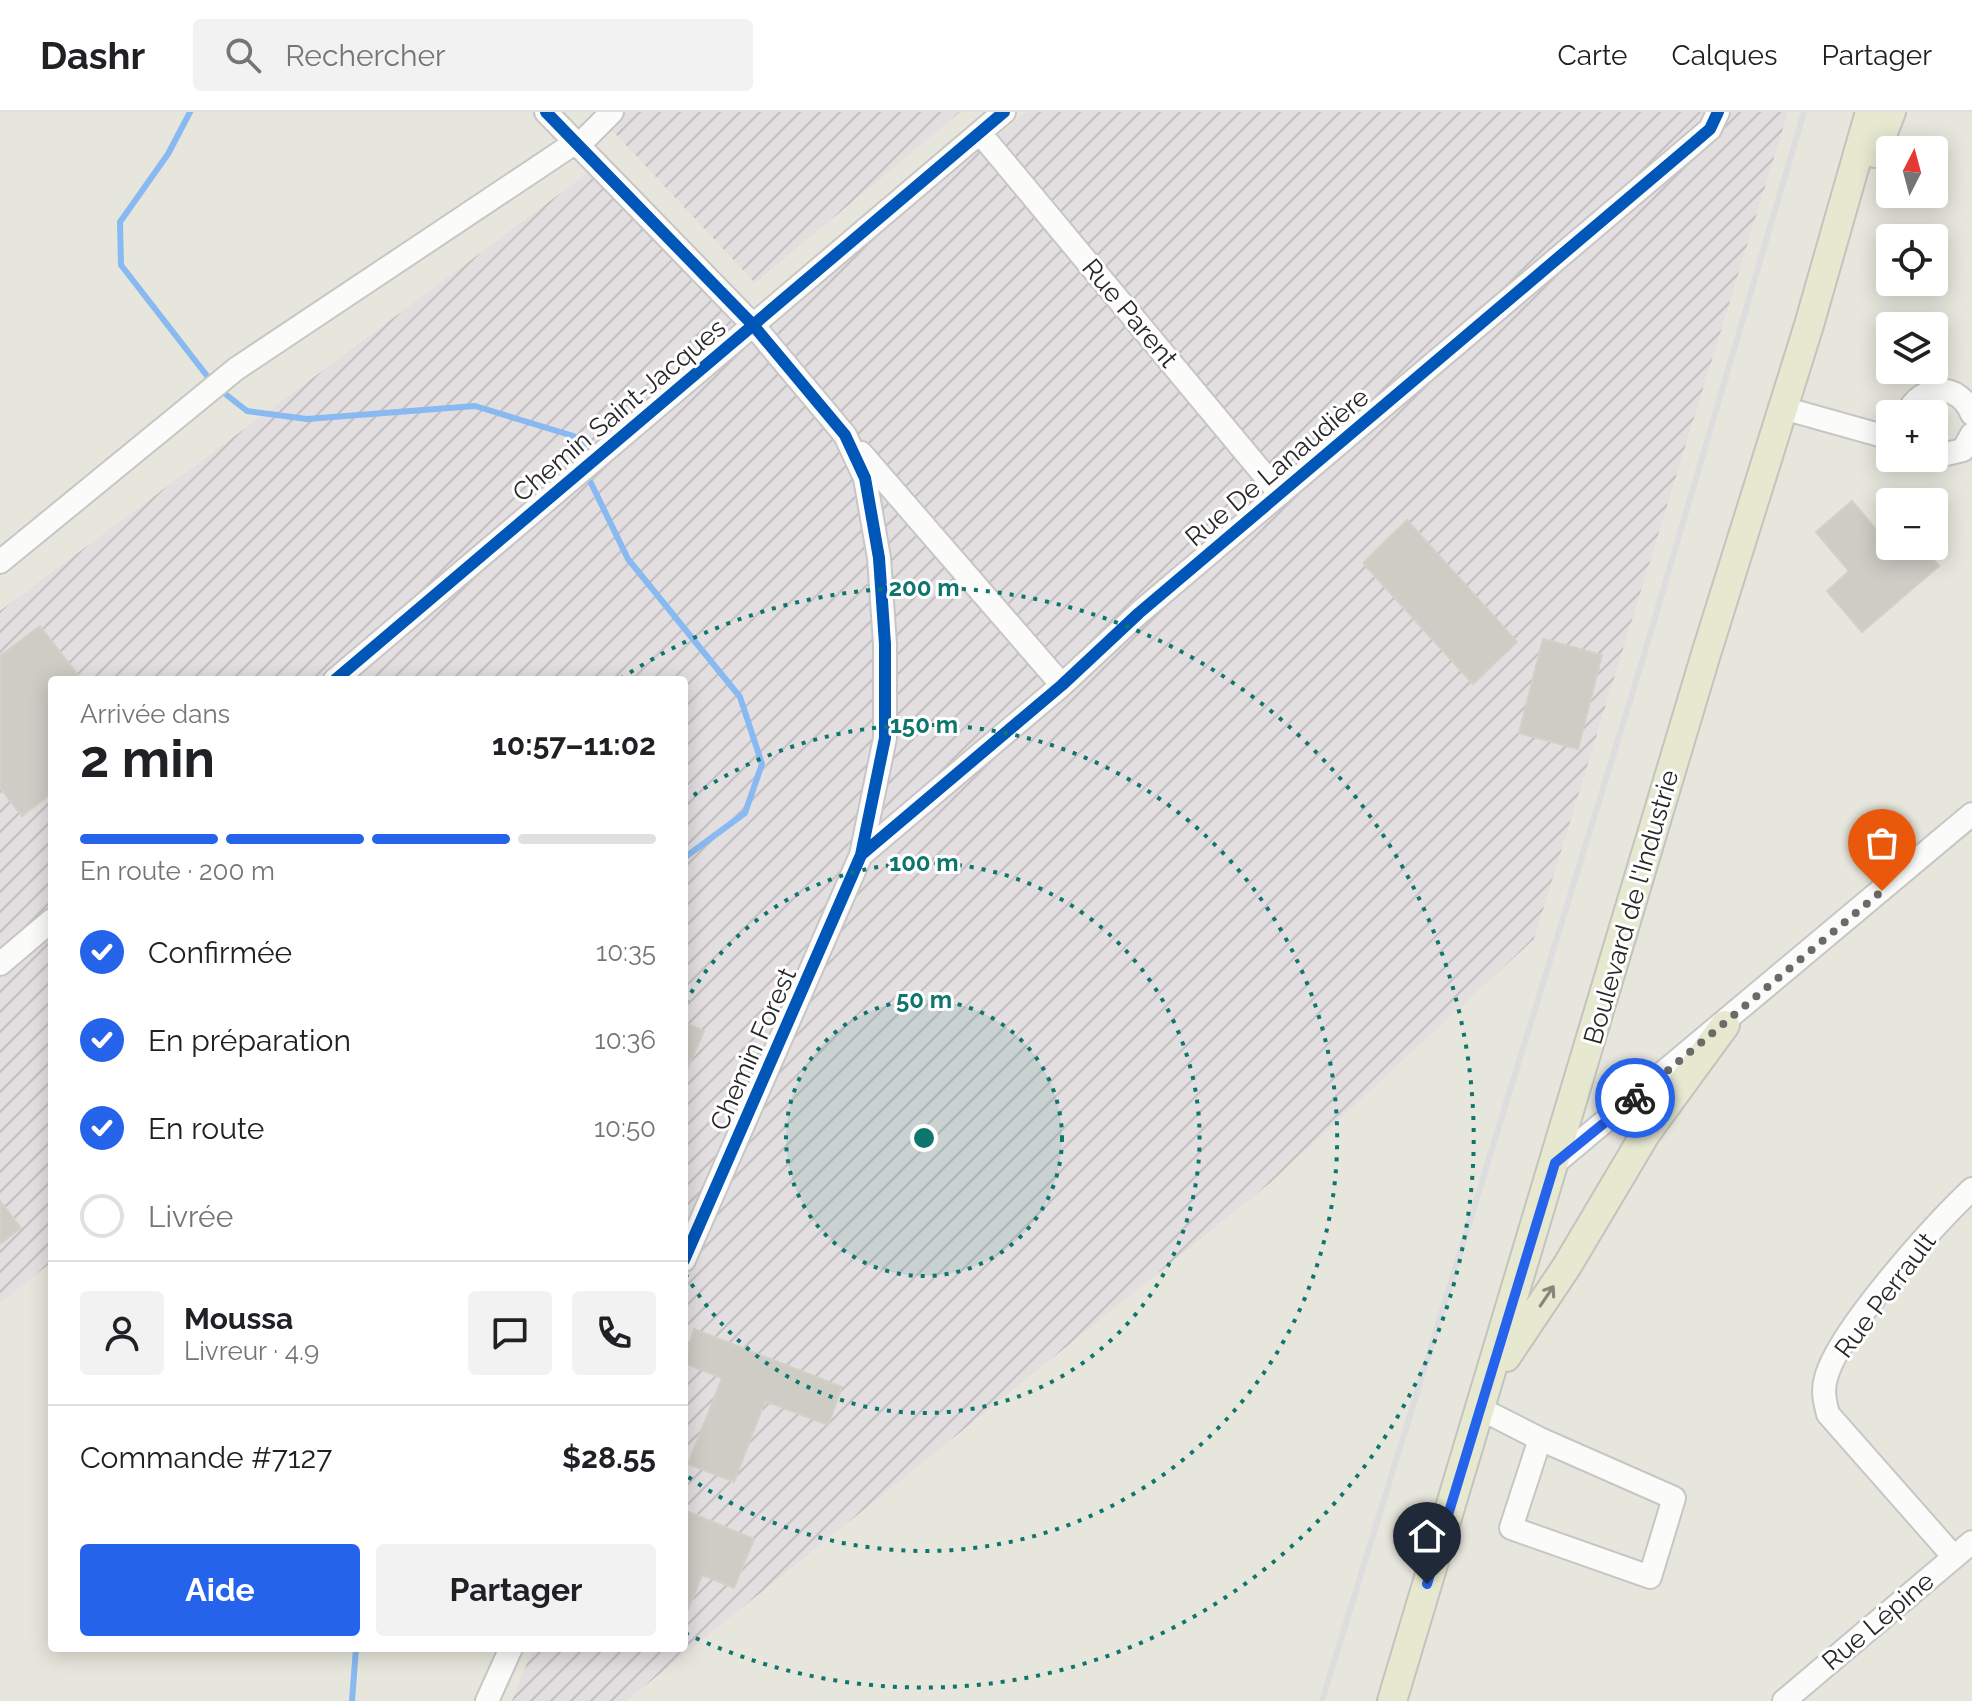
<!DOCTYPE html>
<html lang="fr">
<meta charset="utf-8">
<style>
:root{--surface:#fff;--page:#f2f2f2;--text:#202124;--muted:#757577;--line:#e0e0e0;--accent:#2563eb}
body{margin:0;font-family:Raleway,sans-serif;background:var(--page);color:var(--text);height:100vh;display:flex;flex-direction:column;font-size:30px;white-space:nowrap}
*{box-sizing:border-box;margin:0}
p{font-size:26px;color:var(--muted)}
.icon{flex:none;width:44px;height:44px;fill:none;stroke:currentColor;stroke-width:2;stroke-linecap:round;stroke-linejoin:round}
.map{position:relative;flex:1;overflow:hidden}
.side{position:absolute;left:48px;top:564px;width:640px;height:976px;display:flex;flex-direction:column;background:var(--surface);border-radius:8px;box-shadow:0 4px 20px #0003}
.side>*{flex:none}
.needle{width:52px;rotate:6deg}
.controls{position:absolute;left:1876px;top:24px;display:grid;gap:16px}
.controls a{display:grid;place-items:center;width:72px;height:72px;border-radius:8px;background:var(--surface);box-shadow:0 4px 20px #0003;font-size:40px}
.pin{position:absolute;display:grid;place-items:center;width:68px;height:68px;color:#fff;margin:-82px -34px;border-radius:50% 50% 50% 0;rotate:-45deg;box-shadow:0 0 8px #0007}
.pin .icon{rotate:45deg}
.courier{position:absolute;display:grid;place-items:center;width:80px;height:80px;margin:-40px;border:6px solid #2563eb;border-radius:50%;background:#fff;color:#222;box-shadow:0 2px 10px #0007}
.summary em{font-style:normal;font-weight:700}
.summary div{display:flex;flex-direction:column-reverse}
.summary{display:flex;align-items:center;justify-content:space-between;height:136px;padding:0 32px}
h1{font-size:52px;font-weight:700;line-height:60px}
.bar{display:grid;grid-template-columns:repeat(4,1fr);gap:12px 8px;align-content:center;height:96px;padding:0 32px}
.bar i{height:10px;border-radius:6px;background:var(--line)}
.bar .active{background:var(--accent)}
.bar p{grid-column:span 4}
.line{display:flex;align-items:center;gap:20px;padding:0 32px;border-top:2px solid var(--line)}
.line div{flex:1}
.round{display:grid;place-items:center;flex:none;width:84px;height:84px;border-radius:8px;background:var(--page)}
ol{padding:0 32px;list-style:none}
li{display:flex;align-items:center;gap:24px;height:88px}
li p{margin-inline-start:auto}
li .icon{padding:8px;border-radius:50%;background:var(--accent);color:#fff;stroke-width:4}
li:last-child{color:var(--muted)}
li i{width:44px;height:44px;border:4px solid var(--line);border-radius:50%}
.cta{display:flex;gap:16px;margin-top:auto;padding:16px 32px}
.cta a{flex:1;height:92px;border-radius:8px;background:var(--accent);color:#fff;font-size:32px;font-weight:700;line-height:92px;text-align:center}
.cta a+a{background:var(--page);color:var(--text)}
header{display:flex;align-items:center;gap:48px;box-sizing:border-box;height:112px;padding:0 40px;background:var(--surface);border-bottom:2px solid var(--line)}
header strong{font-size:38px}
nav{display:flex;gap:44px;margin-inline-start:auto;font-size:28px}
.search{width:560px;height:72px;background:var(--page);display:flex;align-items:center;gap:20px;box-sizing:border-box;padding:0 28px;border-radius:8px;color:var(--muted);font-size:30px}
.map>svg:first-child{display:block}
.industrial{fill:url(#industrial-furrows)}
.lines{fill:none;stroke-linecap:round;stroke-linejoin:round}
.stream{stroke:#88b9f1;stroke-width:6}
.building{fill:#cdccc5;stroke:#d2d1c8;stroke-width:2}
.minor-casing{stroke:#c7c6c6;stroke-width:26}
.major-casing{stroke:#c3c3bf;stroke-width:32}
.minor{stroke:#fbfbfa;stroke-width:22}
.major{stroke:#e6e8d0;stroke-width:28}
.rail{stroke:#dddcde;stroke-width:6}
.cycleway-casing{stroke:#fff;stroke-width:17}
.cycleway{stroke:#0057b8;stroke-width:12}
.oneway{stroke:#87887c}
.done{stroke:#6b6a67;stroke-width:8;stroke-dasharray:0 14.4}
.route{stroke:#2563eb;stroke-width:10}
.ring{fill:none;stroke:#0f766e;stroke-width:4;stroke-dasharray:4 8}
.labels{text-anchor:middle;stroke-width:6;stroke-linejoin:round;paint-order:stroke}
.street-label{font-size:26px;fill:#282828;stroke:#fff}
.centre{fill:#0f766e;stroke:#fff;stroke-width:4}
.ring-label{font-size:24px;text-anchor:middle;font-weight:bold;fill:#0f766e;stroke:#fff;stroke-width:6;stroke-linejoin:round;paint-order:stroke}
</style>
<header>
<strong>Dashr</strong>
<div class="search"><svg class="icon" aria-label="search" viewBox="0 0 24 24"><circle cx="10" cy="10" r="6"/><path d="M15 15l6 6"/></svg>Rechercher</div>
<nav><a>Carte</a><a>Calques</a><a>Partager</a></nav>
</header>
<div class="map">
<svg width="1972" height="1589" viewBox="0 0 1972 1589">
<defs>
<pattern id="industrial-furrows" width="10" height="10" patternUnits="userSpaceOnUse" patternTransform="scale(2)"><rect width="10" height="10" fill="#e3dfe0"/><path d="M-1 1l2-2M0 10L10 0M9 11l2-2" fill="none" stroke="#c3bfc0"/></pattern>
</defs>
<rect width="100%" height="100%" fill="#e7e6dc"/>
<!-- industrial -->
<path class="industrial" d="M595,0h365l-205,171z
M1026,0h762l-254,827 -264,244 -644,518h-114l21,-53h151v-968h-632v582l-52,41v-692l589,-439 161,169z"/>
<g class="lines">
<!-- stream -->
<path class="stream" d="M190,0l-22,42 -48,68 1,43 90,116
M219,277l28,22 60,8 168,-13 105,32 3,11
M591,371l37,76 112,138 22,67 -17,49 -61,45
M352,1589l4,-53"/>
</g>
<!-- building -->
<path class="building" d="M1852,389l38,45h32l17,20 -77,66 -35,-41 22,-20 -33,-39z
M1407,408l110,122 -44,42 -110,-121z
M40,514l42,54h-30v113l-30,23 -22,-28v-132z
M1543,527l59,16 -24,94 -59,-16z
M684,910l20,9 -20,45z
M0,1089l21,27 -21,16z
M694,1217l148,58 -14,38 -63,-24 -31,81 -46,-18 34,-86 -38,-15z
M684,1398l70,29 -20,49 -32,-13 -18,45z"/>
<g class="lines">
<defs>
<path id="minor" d="M546,0l207,213 92,110 20,43 14,80 6,86v94l-24,117 -177,405
M980,21l300,361
M579,33l33,-33
M1783,296l107,30
M1907,302c14,-31 52,-32 65,0
M1934,339l12,3 17,-4 9,-16
M861,341l201,232
M0,450l236,-193 340,-227
M335,568l669,-568
M861,743l201,-170 77,-72 550,-466 21,-18 8,-17
M0,852l52,-44
M1555,1051l417,-349
M1481,1297l59,30 -29,89 139,49 24,-79 -134,-59
M1954,1445l-126,-143c-3,-12 -6,-23 -2,-36 12,-47 109,-154 146,-189
M487,1589l24,-53
M1784,1589l188,-159"/>
<path id="major" d="M1875,41l16,-41
M1506,1245l61,-91 79,-133 79,-108
M1392,1589l314,-1047 103,-329 61,-213"/>
</defs>
<!-- minor casing -->
<use href="#minor" class="minor-casing"/>
<!-- major casing -->
<use href="#major" class="major-casing"/>
<!-- minor -->
<use href="#minor" class="minor"/>
<!-- major -->
<use href="#major" class="major"/>
<!-- rail -->
<path class="rail" d="M1322,1589l319,-1036 163,-553"/>
<defs>
<path id="cycleway" d="M546,0l207,213 92,110 20,43 14,80 6,86v94l-24,117 -177,405
M335,568l669,-568
M861,743l201,-170 77,-72 550,-466 21,-18 8,-17"/>
</defs>
<!-- cycleway casing -->
<use href="#cycleway" class="cycleway-casing"/>
<!-- cycleway -->
<use href="#cycleway" class="cycleway"/>
</g>
<!-- one-way arrows -->
<defs><path id="oneway-shaft" d="M-6 0H5M1.5-3L5.5 0L1.5 3" fill="none" stroke-width="1.6" stroke-linecap="round" stroke-linejoin="round" transform="scale(2)"/></defs>
<use class="oneway" href="#oneway-shaft" transform="translate(1547 1184) rotate(-56)"/>
<g class="lines">
<!-- done -->
<path class="done" d="M1635,986l247,-207"/>
<!-- route -->
<path class="route" d="M1427,1472l128,-421 80,-65"/>
</g>
<!-- distance rings -->
<circle cx="924" cy="1026" r="138" fill="#0f766e" fill-opacity=".12"/>
<g class="ring">
<circle cx="924" cy="1026" r="138"/>
<path d="M685 891A275 275 0 1 1 685 1161"/>
<path d="M684 690A413 413 0 1 1 684 1362"/>
<path d="M620 567A550 550 0 1 1 687 1522"/>
</g>
<g class="labels">
<!-- street labels -->
<g class="street-label">
<text transform="translate(1130 201) rotate(50)" y="9">Rue Parent</text>
<text transform="translate(619 298) rotate(-40)" y="9">Chemin Saint-Jacques</text>
<text transform="translate(1277 355) rotate(-40)" y="9">Rue De Lanaudière</text>
<text transform="translate(1631 795) rotate(-74)" y="9">Boulevard de l'Industrie</text>
<text transform="translate(753 937) rotate(-66)" y="9">Chemin Forest</text>
<text transform="translate(1885 1183) rotate(-53)" y="9">Rue Perrault</text>
<text transform="translate(1878 1509) rotate(-40)" y="9">Rue Lépine</text>
</g>
</g>
<circle cx="924" cy="1026" r="12" class="centre"/>
<g class="ring-label">
<text x="924" y="484">200 m</text>
<text x="924" y="621">150 m</text>
<text x="924" y="759">100 m</text>
<text x="924" y="896">50 m</text>
</g>
</svg>
<div class="controls">
<a><svg class="needle" viewBox="-14 -14 28 28"><path d="M0-13l5 13h-10z" fill="#e53935"/><path d="M0 13l5-13h-10z" fill="#757577"/></svg></a>
<a><svg class="icon" aria-label="locate" viewBox="0 0 24 24"><circle cx="12" cy="12" r="6"/><path d="M12 2v4M12 18v4M2 12h4M18 12h4"/></svg></a>
<a><svg class="icon" aria-label="layers" viewBox="0 0 24 24"><path d="M12 4l9 5-9 5-9-5zM3 14l9 5 9-5"/></svg></a>
<a>+</a>
<a>−</a>
</div>
<div class="pin" style="left:1882px;top:779px;background:#ea580c"><svg class="icon" aria-label="bag" viewBox="0 0 24 24"><path d="M5 8h14l-1 12H6zM9 8a3 3 0 0 1 6 0"/></svg></div>
<div class="pin" style="left:1427px;top:1472px;background:#1f2937"><svg class="icon" aria-label="home" viewBox="0 0 24 24"><path d="M3 11l9-7 9 7M6 9v11h12V9"/></svg></div>
<div class="courier" style="left:1635px;top:986px"><svg class="icon" aria-label="bike" viewBox="0 0 24 24"><circle cx="6" cy="16" r="4"/><circle cx="18" cy="16" r="4"/><path d="M6 16l4-8h5l3 8M10 8l3 8H6M13 5h3"/></svg></div>
<section class="side">
<div class="summary"><div><h1>2 min</h1><p>Arrivée dans</p></div><em>10:57–11:02</em></div>
<div class="bar"><i class="active"></i><i class="active"></i><i class="active"></i><i></i><p>En route · 200 m</p></div>
<ol>
<li><svg class="icon" aria-label="check" viewBox="0 0 24 24"><path d="M5 12l5 5 9-10"/></svg>Confirmée<p>10:35</p></li>
<li><svg class="icon" aria-label="check" viewBox="0 0 24 24"><path d="M5 12l5 5 9-10"/></svg>En préparation<p>10:36</p></li>
<li><svg class="icon" aria-label="check" viewBox="0 0 24 24"><path d="M5 12l5 5 9-10"/></svg>En route<p>10:50</p></li>
<li><i></i>Livrée</li>
</ol>
<div class="line" style="height:144px"><a class="round"><svg class="icon" aria-label="person" viewBox="0 0 24 24"><circle cx="12" cy="8" r="4"/><path d="M4 21q1-7 8-7t8 7"/></svg></a><div><b>Moussa</b><p>Livreur · 4.9</p></div><a class="round"><svg class="icon" aria-label="chat" viewBox="0 0 24 24"><path d="M4 5h16v11H9l-5 4z"/></svg></a><a class="round"><svg class="icon" aria-label="phone" viewBox="0 0 24 24"><path d="M5 4h4l2 5-3 2q2 4 5 5l2-3 5 2v4C11 20 4 13 5 4z"/></svg></a></div>
<div class="line" style="height:104px"><div>Commande #7127</div><b>$28.55</b></div>
<div class="cta"><a>Aide</a><a>Partager</a></div>
</section>
</div>
